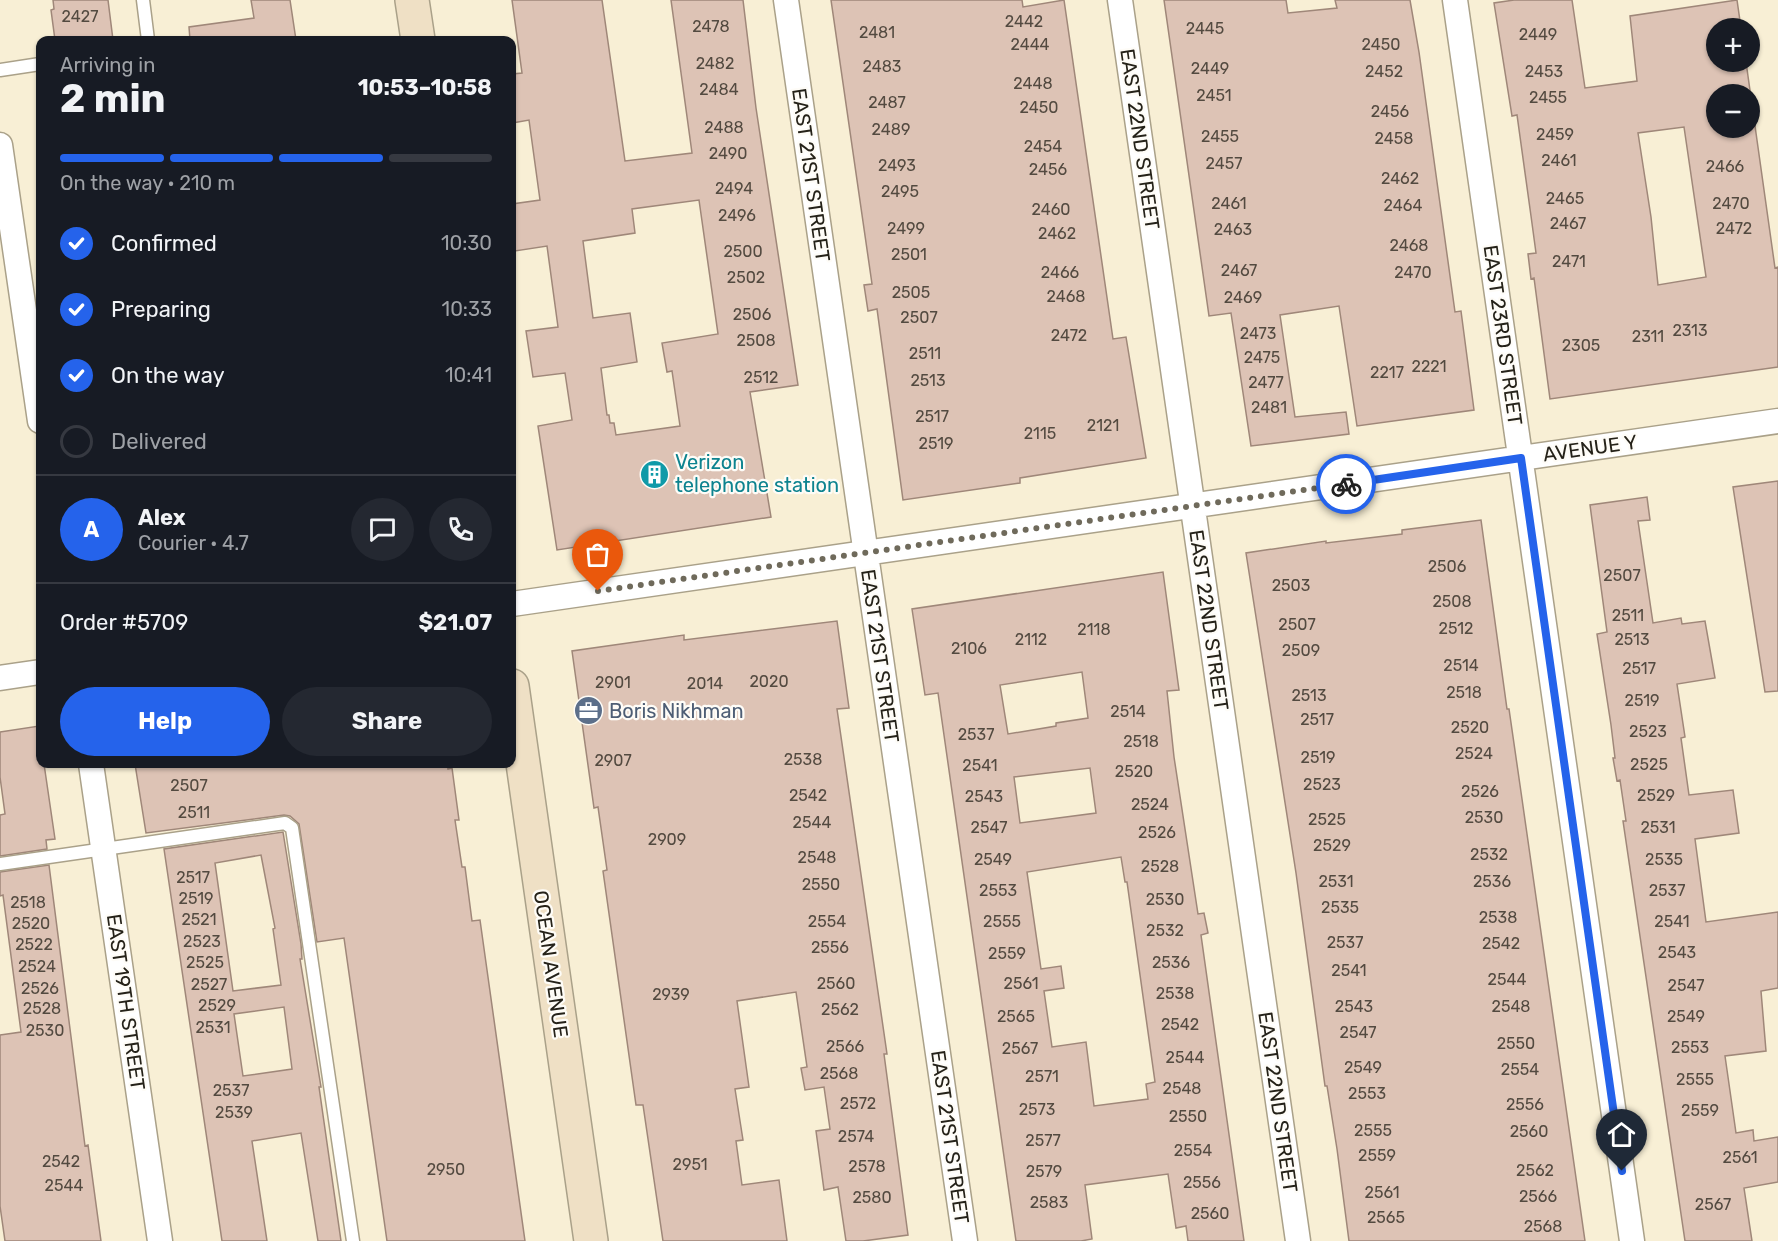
<!DOCTYPE html>
<meta charset="utf-8">
<style>
:root{--surface:#171b24;--page:#242831;--text:#f1f3f6;--muted:#9ea1a6;--line:#363941;--accent:#2563eb}
body{margin:0;font-family:Rubik,sans-serif;background:var(--page);color:var(--text);height:100vh;display:flex;flex-direction:column;font-size:22px;white-space:nowrap}
*{box-sizing:border-box;margin:0}
p{font-size:20px;color:var(--muted)}
.icon{flex:none;width:33px;height:33px;fill:none;stroke:currentColor;stroke-width:2;stroke-linecap:round;stroke-linejoin:round}
.map{position:relative;flex:1;overflow:hidden}
.sheet{position:absolute;left:36px;top:36px;width:480px;height:732px;display:flex;flex-direction:column;background:var(--surface);border-radius:12px;box-shadow:0 2px 4px #0004}
.sheet>*{flex:none}
.controls{position:absolute;left:1706px;top:18px;display:grid;gap:12px}
.controls a{display:grid;place-items:center;width:54px;height:54px;border-radius:50%;background:var(--surface);box-shadow:0 2px 4px #0004;font-size:30px}
.pin{position:absolute;display:grid;place-items:center;width:51px;height:51px;color:#fff;margin:-62px -26px;border-radius:50% 50% 50% 0;rotate:-45deg;box-shadow:0 0 6px #0007}
.pin .icon{rotate:45deg}
.courier{position:absolute;display:grid;place-items:center;width:60px;height:60px;margin:-30px;border:4px solid #2563eb;border-radius:50%;background:#fff;color:#222;box-shadow:0 2px 8px #0007}
.summary em{font-style:normal;font-weight:700}
.summary div{display:flex;flex-direction:column-reverse}
.summary{display:flex;align-items:center;justify-content:space-between;height:102px;padding:0 24px}
h1{font-size:39px;font-weight:700;line-height:45px}
.bar{display:grid;grid-template-columns:repeat(4,1fr);gap:9px 6px;align-content:center;height:72px;padding:0 24px}
.bar i{height:8px;border-radius:4px;background:var(--line)}
.bar .selected{background:var(--accent)}
.bar p{grid-column:span 4}
.line{display:flex;align-items:center;gap:15px;padding:0 24px;border-top:2px solid var(--line)}
.line div{flex:1}
.round{display:grid;place-items:center;flex:none;width:63px;height:63px;border-radius:32px;background:var(--page)}
ol{padding:0 24px;list-style:none}
li{display:flex;align-items:center;gap:18px;height:66px}
li p{margin-inline-start:auto}
li .icon{padding:6px;border-radius:50%;background:var(--accent);color:#fff;stroke-width:4}
li:last-child{color:var(--muted)}
li i{width:33px;height:33px;border:3px solid var(--line);border-radius:50%}
.primary-button{display:flex;gap:12px;margin-top:auto;padding:12px 24px}
.primary-button a{flex:1;height:69px;border-radius:36px;background:var(--accent);color:#fff;font-size:24px;font-weight:700;line-height:69px;text-align:center}
.primary-button a+a{background:var(--page);color:var(--text)}
.map>svg:first-child{display:block}
.building{fill:#ddc3b5;stroke:#9f8779;stroke-width:1.5;fill-rule:evenodd}
.lines{fill:none;stroke-linecap:round;stroke-linejoin:round}
.lane-casing{stroke:#aaa189;stroke-width:15}
.street-casing{stroke:#aaa189;stroke-width:27}
.secondary-casing{stroke:#aaa189;stroke-width:36}
.lane{stroke:#fff;stroke-width:12}
.street{stroke:#fff;stroke-width:24}
.secondary{stroke:#efe0c5;stroke-width:33}
.done{stroke:#6f6a5b;stroke-width:6;stroke-dasharray:0 10.8}
.route{stroke:#2563eb;stroke-width:8}
.labels{text-anchor:middle;stroke-width:4.5;stroke-linejoin:round;paint-order:stroke}
.number-label{font-size:16px;fill:#534a40}
.street-label{font-size:20px;fill:#252219;stroke:#fefcf7}
.culture-label{font-size:20px;fill:#0d838f;stroke:#fefcf7;text-anchor:start}
.service-label{font-size:20px;fill:#4e5e75;stroke:#fefcf7;text-anchor:start}
</style>
<div class="map">
<svg width="1778" height="1241" viewBox="0 0 1778 1241">
<rect width="100%" height="100%" fill="#f8efd5"/>
<!-- building -->
<path class="building" d="M53,0h55l5,40h-58l-4,-30 3,-1z
M251,0h39l6,40h-106l-1,-13 65,-9z
M512,0h90l23,161 67,-8 -21,-153h72l13,108 42,277 -48,7 21,125 -214,33 -19,-124 34,-6 -7,-47 -32,4 -7,-46 32,-4 -11,-81 -32,5 -3,-22v-25l28,-4 -11,-80 -17,3v-49l10,-1zM699,200l19,134 -56,9 5,29 5,-1 8,55 -64,9 -2,-12h-4l-1,-8h-2l-6,-47 36,-6 -7,-49 -37,5 -10,-77 52,-8 -3,-24z
M831,0h191l1,7 41,-7 49,339 13,-2 20,121 -126,20v5l-117,17 -26,-191 -9,2 -4,-26 8,-1z
M1164,0h122l2,13 49,-5 -2,-8h75l9,52 36,260 6,-1 13,99 -117,16 -18,-120 -59,9 15,102 51,-5 3,22 -98,12 -20,-133 -22,3z
M1514,0h58l13,88 52,-7 -7,-65 107,-16 4,28h-25v34h30l29,206 3,-1v100l-228,32 -16,-121 -3,1 -3,-25 8,-1 -5,-37 -14,-101 -5,1 -18,-113zM1716,94h33v34h-33zM1684,127l22,150 -48,8 -7,-68 -13,-84z
M1778,481v210l-13,1 -32,-205z
M1647,497l3,23 -12,1 15,102 28,-5 1,6 23,-3 10,57 -38,6 8,53 -4,1 8,57 44,-5 6,43 -44,6 11,83 72,-10v76l-17,3 5,60 -41,5 11,77 17,-3 1,11 24,-4v45l-34,6 8,53h-67l-62,-420h3l-6,-41 -3,1 -4,-23h2l-4,-33 -14,-91 10,-2 -17,-127z
M1481,520l26,189h2l13,90 63,442h-236l-12,-92 -10,-63h-2l-29,-213 -50,-320 80,-12v2l76,-9v-4z
M1163,572l16,118 -12,1 7,66 24,157 6,-1 4,20 -7,2 43,306h-56l-2,-15 -10,2 -8,-54 -83,11 7,54 -11,2h-65l-78,-548 -13,2 -13,-86zM1082,672l6,46 -32,5v3l-48,8 -8,-49zM1090,768l6,45 -76,10 -6,-46zM1121,857l4,25h2l28,200 -9,2 2,15 -54,7 -8,-64 -34,5 -8,-56 20,-3 -3,-22 -20,3 -14,-97z
M837,621l12,87 -12,1 50,345h-3l24,181 -45,6h-17l-8,-54 -14,3 -8,-59 14,-2 -6,-42 -19,3 -4,-22 6,-1 -11,-75 -59,9 12,86 -14,2 8,51 -7,1 6,44 37,-5 8,61h-124l-20,-136h-7l-33,-234 4,-1 -9,-63 -4,1 -22,-157 112,-16v5z
M39,726l1,38h4l11,75 -9,1 1,9 -47,7v-41l5,-1 -5,-37v-45z
M135,764h312l1,5 4,-1 7,52h-4l7,47h3l7,54 8,-1 45,321h-138l-43,-303 -27,4 -18,-118 -9,-8 -6,-1 -138,18z
M283,832l18,112 1,15h-2l21,128h-2l22,154h-23l-17,-108 -49,8 15,100h-45l-58,-392zM261,855l14,73 -2,1 8,56 -48,6 -18,-128zM284,1007l8,62 -49,7 -9,-62z
M49,865l36,281 3,-1 13,96h-96l-5,-35v-171l21,-3 -18,-137 -3,1v-24z"/>
<g class="lines">
<defs>
<path id="lane" d="M143,0l5,40
M0,70l40,-6
M0,864l285,-41 7,5 61,413"/>
<path id="street" d="M786,0l179,1241
M1120,0l178,1241
M1455,0l177,1241
M0,145l40,276
M512,604l1266,-183
M0,678l40,-6
M91,764l69,477"/>
<path id="secondary" d="M412,0l6,40
M512,686l79,555"/>
</defs>
<!-- lane casing -->
<use href="#lane" class="lane-casing"/>
<!-- street casing -->
<use href="#street" class="street-casing"/>
<!-- secondary casing -->
<use href="#secondary" class="secondary-casing"/>
<!-- lane -->
<use href="#lane" class="lane"/>
<!-- street -->
<use href="#street" class="street"/>
<!-- secondary -->
<use href="#secondary" class="secondary"/>
</g>
<g class="lines">
<!-- done -->
<path class="done" d="M598,591l748,-107"/>
<!-- route -->
<path class="route" d="M1346,484l175,-26 101,713"/>
</g>
<!-- icons -->
<defs>
<symbol id="building-disc" viewBox="-11 -11 22 22"><circle r="9.5" fill="#0f9aa8" stroke="#fefcf7"/><path d="M-4-6H4V6H1V3H-1V6H-4ZM-2.5-4.3h1.7v1.8h-1.7ZM.8-4.3h1.7v1.8H.8ZM-2.5-1h1.7V.8h-1.7ZM.8-1h1.7V.8H.8Z" fill="#fff"/></symbol>
<symbol id="office-disc" viewBox="-11 -11 22 22"><circle r="9.5" fill="#5c6f8a" stroke="#fefcf7"/><path d="M-6-3h4V-5.5h4V-3h4V5H-6ZM-1-4.5V-3h2v-1.5ZM-6 0V1H6V0Z" fill="#fff"/></symbol>
</defs>
<g fill-rule="evenodd">
<use href="#building-disc" x="638" y="458" width="33" height="33"/>
<use href="#office-disc" x="572" y="694" width="33" height="33"/>
</g>
<g class="labels">
<!-- number labels -->
<g class="number-label">
<text x="80" y="22">2427</text>
<text x="1024" y="27">2442</text>
<text x="711" y="32">2478</text>
<text x="1205" y="34">2445</text>
<text x="877" y="38">2481</text>
<text x="1538" y="40">2449</text>
<text x="1030" y="50">2444</text>
<text x="1381" y="50">2450</text>
<text x="715" y="69">2482</text>
<text x="882" y="72">2483</text>
<text x="1210" y="74">2449</text>
<text x="1384" y="77">2452</text>
<text x="1544" y="77">2453</text>
<text x="1033" y="89">2448</text>
<text x="719" y="95">2484</text>
<text x="1214" y="101">2451</text>
<text x="1548" y="103">2455</text>
<text x="887" y="108">2487</text>
<text x="1039" y="113">2450</text>
<text x="1390" y="117">2456</text>
<text x="724" y="133">2488</text>
<text x="891" y="135">2489</text>
<text x="1555" y="140">2459</text>
<text x="1220" y="142">2455</text>
<text x="1394" y="144">2458</text>
<text x="1043" y="152">2454</text>
<text x="728" y="159">2490</text>
<text x="1559" y="166">2461</text>
<text x="1224" y="169">2457</text>
<text x="897" y="171">2493</text>
<text x="1725" y="172">2466</text>
<text x="1048" y="175">2456</text>
<text x="1400" y="184">2462</text>
<text x="734" y="194">2494</text>
<text x="900" y="197">2495</text>
<text x="1565" y="204">2465</text>
<text x="1229" y="209">2461</text>
<text x="1731" y="209">2470</text>
<text x="1403" y="211">2464</text>
<text x="1051" y="215">2460</text>
<text x="737" y="221">2496</text>
<text x="1568" y="229">2467</text>
<text x="906" y="234">2499</text>
<text x="1734" y="234">2472</text>
<text x="1233" y="235">2463</text>
<text x="1057" y="239">2462</text>
<text x="1409" y="251">2468</text>
<text x="743" y="257">2500</text>
<text x="909" y="260">2501</text>
<text x="1569" y="267">2471</text>
<text x="1239" y="276">2467</text>
<text x="1060" y="278">2466</text>
<text x="1413" y="278">2470</text>
<text x="746" y="283">2502</text>
<text x="911" y="298">2505</text>
<text x="1066" y="302">2468</text>
<text x="1243" y="303">2469</text>
<text x="752" y="320">2506</text>
<text x="919" y="323">2507</text>
<text x="1690" y="336">2313</text>
<text x="1258" y="339">2473</text>
<text x="1069" y="341">2472</text>
<text x="1648" y="342">2311</text>
<text x="756" y="346">2508</text>
<text x="1581" y="351">2305</text>
<text x="925" y="359">2511</text>
<text x="1262" y="363">2475</text>
<text x="1429" y="372">2221</text>
<text x="1387" y="378">2217</text>
<text x="761" y="383">2512</text>
<text x="928" y="386">2513</text>
<text x="1266" y="388">2477</text>
<text x="1269" y="413">2481</text>
<text x="932" y="422">2517</text>
<text x="1103" y="431">2121</text>
<text x="1040" y="439">2115</text>
<text x="936" y="449">2519</text>
<text x="1447" y="572">2506</text>
<text x="1622" y="581">2507</text>
<text x="1291" y="591">2503</text>
<text x="1452" y="607">2508</text>
<text x="1628" y="621">2511</text>
<text x="1297" y="630">2507</text>
<text x="1456" y="634">2512</text>
<text x="1094" y="635">2118</text>
<text x="1031" y="645">2112</text>
<text x="1632" y="645">2513</text>
<text x="969" y="654">2106</text>
<text x="1301" y="656">2509</text>
<text x="1461" y="671">2514</text>
<text x="1639" y="674">2517</text>
<text x="769" y="687">2020</text>
<text x="613" y="688">2901</text>
<text x="705" y="689">2014</text>
<text x="1464" y="698">2518</text>
<text x="1309" y="701">2513</text>
<text x="1642" y="706">2519</text>
<text x="1128" y="717">2514</text>
<text x="1317" y="725">2517</text>
<text x="1470" y="733">2520</text>
<text x="1648" y="737">2523</text>
<text x="976" y="740">2537</text>
<text x="1141" y="747">2518</text>
<text x="1474" y="759">2524</text>
<text x="1318" y="763">2519</text>
<text x="803" y="765">2538</text>
<text x="613" y="766">2907</text>
<text x="1649" y="770">2525</text>
<text x="980" y="771">2541</text>
<text x="1134" y="777">2520</text>
<text x="1322" y="790">2523</text>
<text x="189" y="791">2507</text>
<text x="1480" y="797">2526</text>
<text x="808" y="801">2542</text>
<text x="1656" y="801">2529</text>
<text x="984" y="802">2543</text>
<text x="1150" y="810">2524</text>
<text x="194" y="818">2511</text>
<text x="1484" y="823">2530</text>
<text x="1327" y="825">2525</text>
<text x="812" y="828">2544</text>
<text x="989" y="833">2547</text>
<text x="1658" y="833">2531</text>
<text x="1157" y="838">2526</text>
<text x="667" y="845">2909</text>
<text x="1332" y="851">2529</text>
<text x="1489" y="860">2532</text>
<text x="817" y="863">2548</text>
<text x="993" y="865">2549</text>
<text x="1664" y="865">2535</text>
<text x="1160" y="872">2528</text>
<text x="193" y="883">2517</text>
<text x="1336" y="887">2531</text>
<text x="1492" y="887">2536</text>
<text x="821" y="890">2550</text>
<text x="998" y="896">2553</text>
<text x="1667" y="896">2537</text>
<text x="196" y="904">2519</text>
<text x="1165" y="905">2530</text>
<text x="28" y="908">2518</text>
<text x="1340" y="913">2535</text>
<text x="1498" y="923">2538</text>
<text x="199" y="925">2521</text>
<text x="827" y="927">2554</text>
<text x="1002" y="927">2555</text>
<text x="1672" y="927">2541</text>
<text x="31" y="929">2520</text>
<text x="1165" y="936">2532</text>
<text x="202" y="947">2523</text>
<text x="1345" y="948">2537</text>
<text x="1501" y="949">2542</text>
<text x="34" y="950">2522</text>
<text x="830" y="953">2556</text>
<text x="1677" y="958">2543</text>
<text x="1007" y="959">2559</text>
<text x="205" y="968">2525</text>
<text x="1171" y="968">2536</text>
<text x="37" y="972">2524</text>
<text x="1349" y="976">2541</text>
<text x="1507" y="985">2544</text>
<text x="836" y="989">2560</text>
<text x="1021" y="989">2561</text>
<text x="209" y="990">2527</text>
<text x="1686" y="991">2547</text>
<text x="40" y="994">2526</text>
<text x="1175" y="999">2538</text>
<text x="671" y="1000">2939</text>
<text x="217" y="1011">2529</text>
<text x="1354" y="1012">2543</text>
<text x="1511" y="1012">2548</text>
<text x="42" y="1014">2528</text>
<text x="840" y="1015">2562</text>
<text x="1016" y="1022">2565</text>
<text x="1686" y="1022">2549</text>
<text x="1180" y="1030">2542</text>
<text x="213" y="1033">2531</text>
<text x="45" y="1036">2530</text>
<text x="1358" y="1038">2547</text>
<text x="1516" y="1049">2550</text>
<text x="845" y="1052">2566</text>
<text x="1690" y="1053">2553</text>
<text x="1020" y="1054">2567</text>
<text x="1185" y="1063">2544</text>
<text x="1363" y="1073">2549</text>
<text x="1520" y="1075">2554</text>
<text x="839" y="1079">2568</text>
<text x="1042" y="1082">2571</text>
<text x="1695" y="1085">2555</text>
<text x="1182" y="1094">2548</text>
<text x="231" y="1096">2537</text>
<text x="1367" y="1099">2553</text>
<text x="858" y="1109">2572</text>
<text x="1525" y="1110">2556</text>
<text x="1037" y="1115">2573</text>
<text x="1700" y="1116">2559</text>
<text x="234" y="1118">2539</text>
<text x="1188" y="1122">2550</text>
<text x="1373" y="1136">2555</text>
<text x="1529" y="1137">2560</text>
<text x="856" y="1142">2574</text>
<text x="1043" y="1146">2577</text>
<text x="1193" y="1156">2554</text>
<text x="1377" y="1161">2559</text>
<text x="1740" y="1163">2561</text>
<text x="61" y="1167">2542</text>
<text x="690" y="1170">2951</text>
<text x="867" y="1172">2578</text>
<text x="446" y="1175">2950</text>
<text x="1535" y="1176">2562</text>
<text x="1044" y="1177">2579</text>
<text x="1202" y="1188">2556</text>
<text x="64" y="1191">2544</text>
<text x="1382" y="1198">2561</text>
<text x="1538" y="1202">2566</text>
<text x="872" y="1203">2580</text>
<text x="1049" y="1208">2583</text>
<text x="1713" y="1210">2567</text>
<text x="1210" y="1219">2560</text>
<text x="1386" y="1223">2565</text>
<text x="1543" y="1232">2568</text>
</g>
<!-- street labels -->
<g class="street-label">
<text transform="translate(1140 139) rotate(82)" y="7">EAST 22ND STREET</text>
<text transform="translate(811 175) rotate(82)" y="7">EAST 21ST STREET</text>
<text transform="translate(1503 335) rotate(82)" y="7">EAST 23RD STREET</text>
<text transform="translate(1590 448) rotate(-8)" y="7">AVENUE Y</text>
<text transform="translate(1209 620) rotate(82)" y="7">EAST 22ND STREET</text>
<text transform="translate(880 656) rotate(82)" y="7">EAST 21ST STREET</text>
<text transform="translate(551 964) rotate(82)" y="7">OCEAN AVENUE</text>
<text transform="translate(126 1002) rotate(82)" y="7">EAST 19TH STREET</text>
<text transform="translate(1278 1102) rotate(82)" y="7">EAST 22ND STREET</text>
<text transform="translate(950 1137) rotate(82)" y="7">EAST 21ST STREET</text>
</g>
<!-- culture labels -->
<g class="culture-label">
<text x="675" y="469">Verizon<tspan x="675" dy="23">telephone station</tspan></text>
</g>
<!-- service labels -->
<g class="service-label">
<text x="609" y="718">Boris Nikhman</text>
</g>
</g>
</svg>
<div class="controls">
<a>+</a>
<a>−</a>
</div>
<div class="pin" style="left:598px;top:591px;background:#ea580c"><svg class="icon" aria-label="bag" viewBox="0 0 24 24"><path d="M5 8h14l-1 12H6zM9 8a3 3 0 0 1 6 0"/></svg></div>
<div class="pin" style="left:1622px;top:1171px;background:#1f2937"><svg class="icon" aria-label="home" viewBox="0 0 24 24"><path d="M3 11l9-7 9 7M6 9v11h12V9"/></svg></div>
<div class="courier" style="left:1346px;top:484px"><svg class="icon" aria-label="bike" viewBox="0 0 24 24"><circle cx="6" cy="16" r="4"/><circle cx="18" cy="16" r="4"/><path d="M6 16l4-8h5l3 8M10 8l3 8H6M13 5h3"/></svg></div>
<section class="sheet">
<div class="summary"><div><h1>2 min</h1><p>Arriving in</p></div><em>10:53–10:58</em></div>
<div class="bar"><i class="selected"></i><i class="selected"></i><i class="selected"></i><i></i><p>On the way · 210 m</p></div>
<ol>
<li><svg class="icon" aria-label="check" viewBox="0 0 24 24"><path d="M5 12l5 5 9-10"/></svg>Confirmed<p>10:30</p></li>
<li><svg class="icon" aria-label="check" viewBox="0 0 24 24"><path d="M5 12l5 5 9-10"/></svg>Preparing<p>10:33</p></li>
<li><svg class="icon" aria-label="check" viewBox="0 0 24 24"><path d="M5 12l5 5 9-10"/></svg>On the way<p>10:41</p></li>
<li><i></i>Delivered</li>
</ol>
<div class="line" style="height:108px"><b class="round" style="background:var(--accent);color:#fff">A</b><div><b>Alex</b><p>Courier · 4.7</p></div><a class="round"><svg class="icon" aria-label="chat" viewBox="0 0 24 24"><path d="M4 5h16v11H9l-5 4z"/></svg></a><a class="round"><svg class="icon" aria-label="phone" viewBox="0 0 24 24"><path d="M5 4h4l2 5-3 2q2 4 5 5l2-3 5 2v4C11 20 4 13 5 4z"/></svg></a></div>
<div class="line" style="height:78px"><div>Order #5709</div><b>$21.07</b></div>
<div class="primary-button"><a>Help</a><a>Share</a></div>
</section>
</div>
